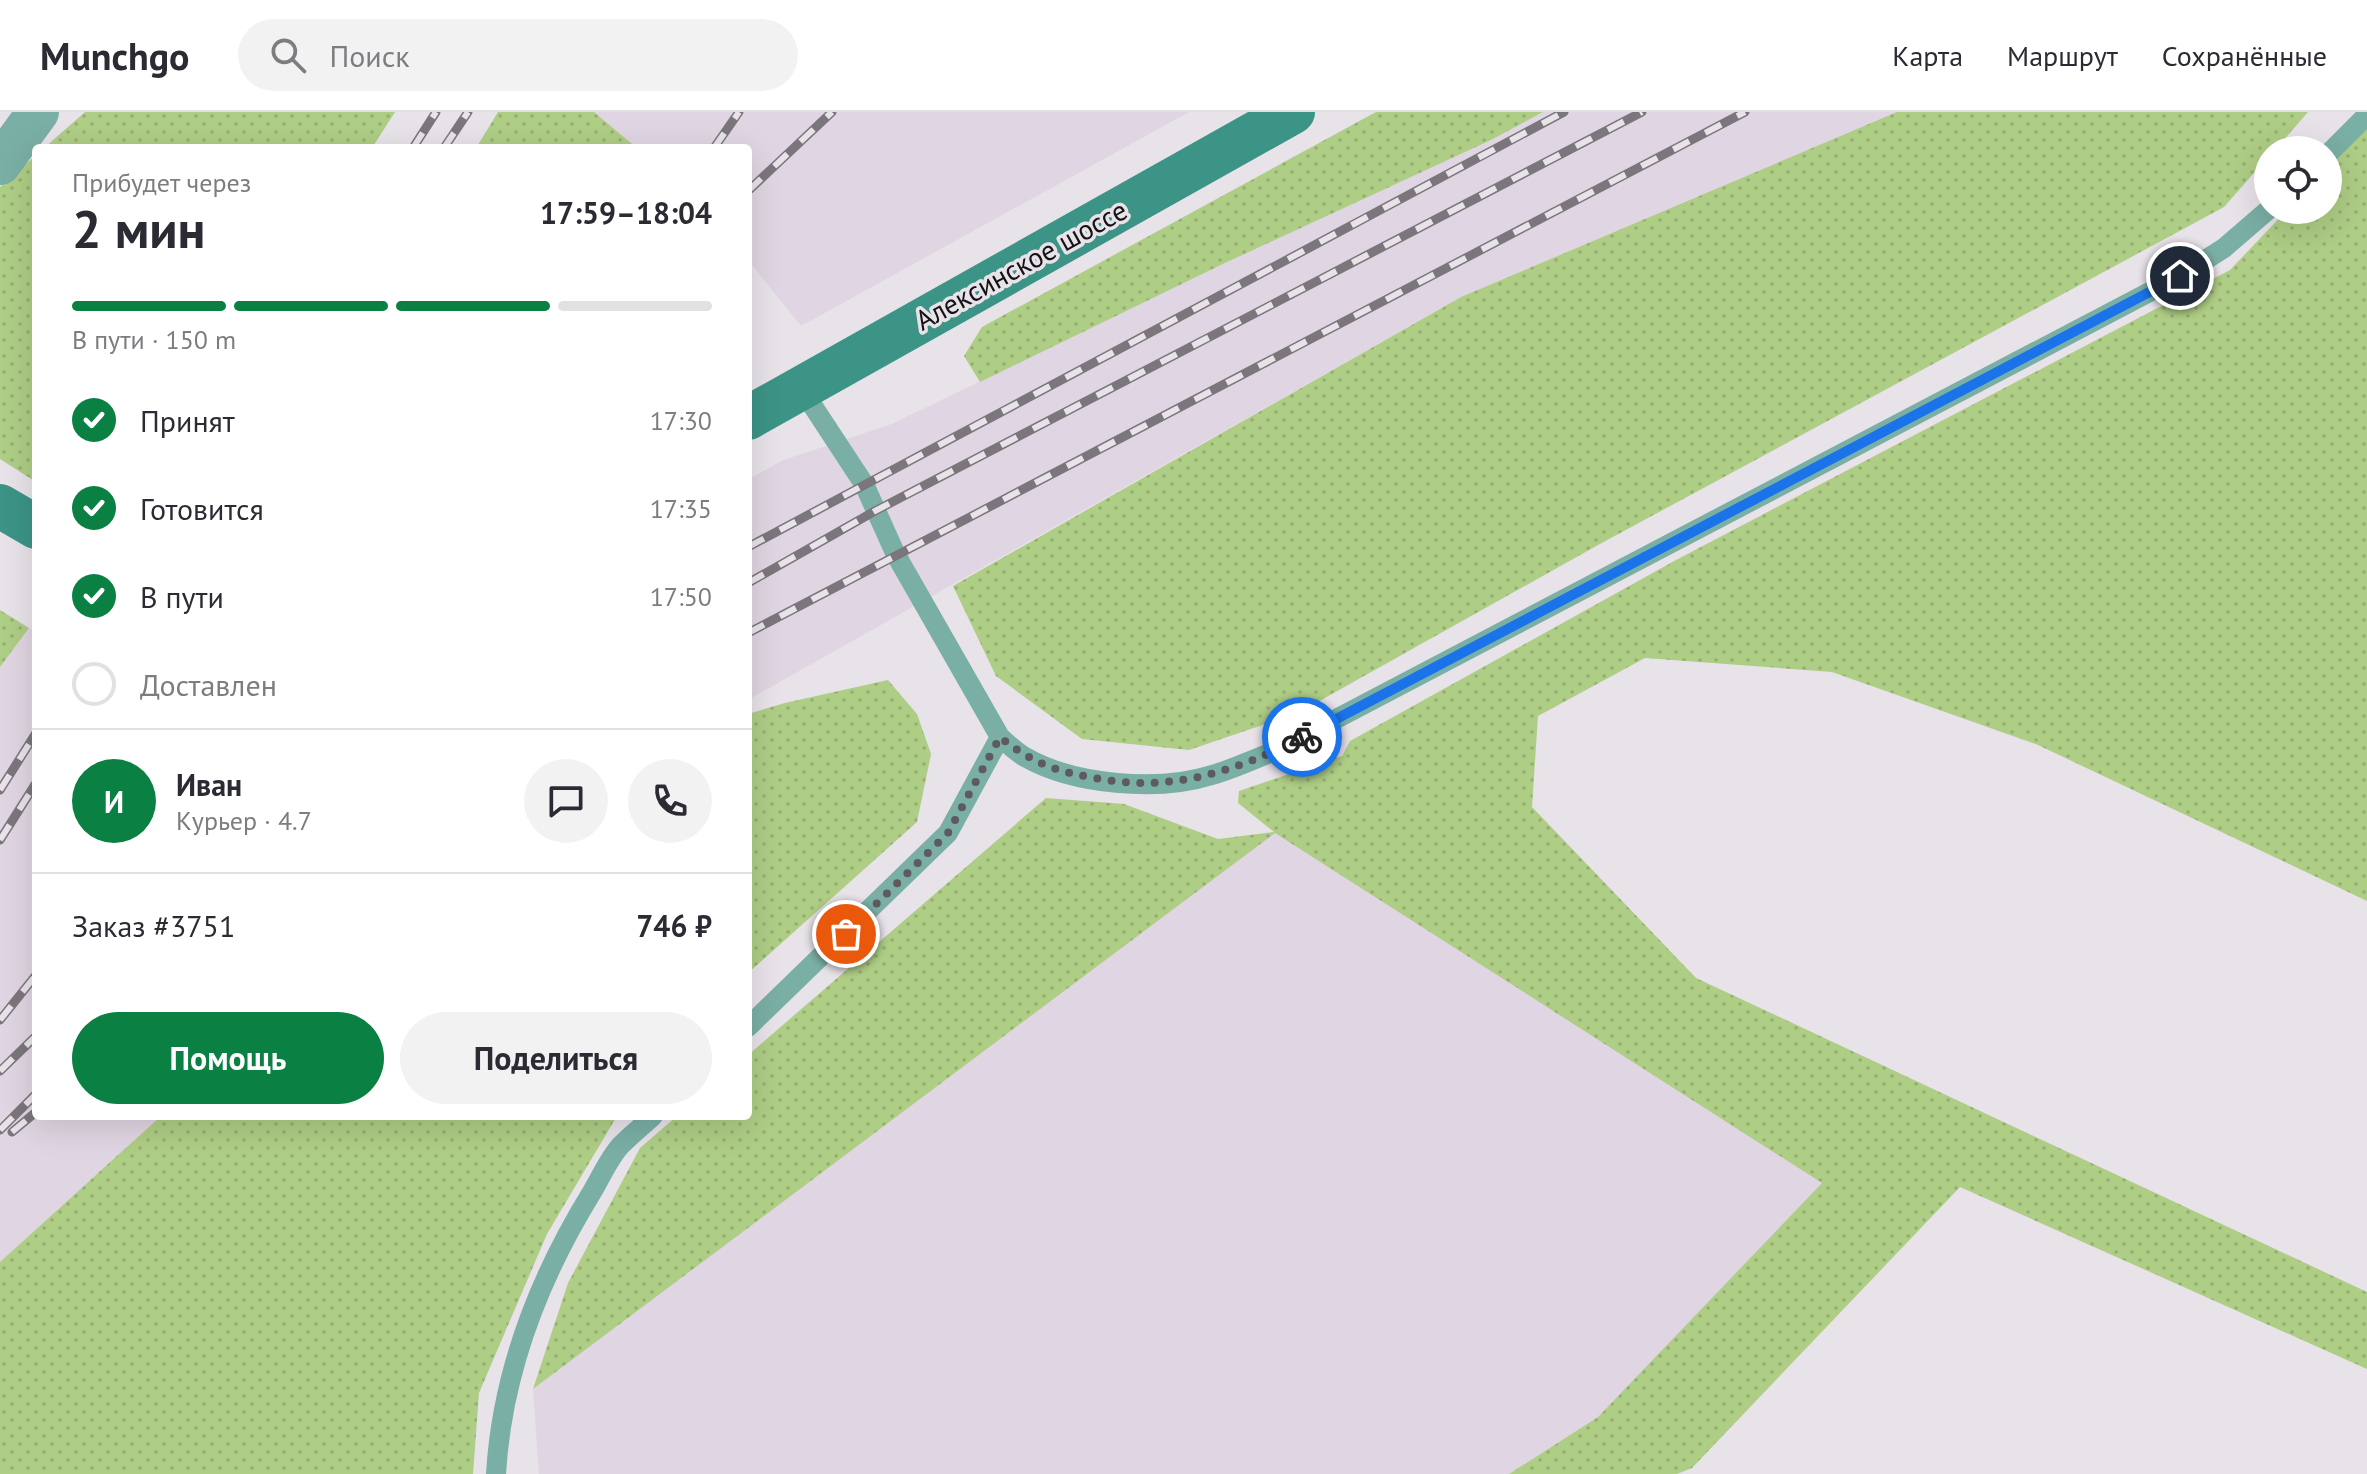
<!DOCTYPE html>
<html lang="ru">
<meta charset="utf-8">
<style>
:root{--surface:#fff;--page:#f2f2f3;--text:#2b2b33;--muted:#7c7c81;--line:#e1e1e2;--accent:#0b8043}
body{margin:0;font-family:"PT Sans",sans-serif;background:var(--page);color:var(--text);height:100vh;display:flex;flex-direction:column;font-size:30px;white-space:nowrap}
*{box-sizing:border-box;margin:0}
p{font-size:26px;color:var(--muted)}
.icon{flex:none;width:44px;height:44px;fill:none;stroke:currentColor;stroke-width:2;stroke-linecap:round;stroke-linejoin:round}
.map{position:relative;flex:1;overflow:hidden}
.sheet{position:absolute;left:32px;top:32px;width:720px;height:976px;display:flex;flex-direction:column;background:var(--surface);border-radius:8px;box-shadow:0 8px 32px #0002}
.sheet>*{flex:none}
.tools{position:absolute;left:2254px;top:24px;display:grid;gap:16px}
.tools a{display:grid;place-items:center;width:88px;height:88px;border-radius:50%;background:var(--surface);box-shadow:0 8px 32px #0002;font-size:40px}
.pin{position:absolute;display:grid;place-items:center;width:68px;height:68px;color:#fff;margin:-34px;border:4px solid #fff;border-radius:50%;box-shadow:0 2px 8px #0007}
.courier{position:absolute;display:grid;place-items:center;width:80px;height:80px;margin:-40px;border:6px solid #1a73e8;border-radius:50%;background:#fff;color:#222;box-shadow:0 2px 10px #0007}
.summary em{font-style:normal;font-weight:600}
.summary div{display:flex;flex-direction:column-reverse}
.summary{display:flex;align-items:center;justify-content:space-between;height:136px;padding:0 40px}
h1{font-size:52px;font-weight:600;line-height:60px}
.bar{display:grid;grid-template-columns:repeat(4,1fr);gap:12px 8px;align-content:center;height:96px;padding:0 40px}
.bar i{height:10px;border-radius:6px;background:var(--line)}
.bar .on{background:var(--accent)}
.bar p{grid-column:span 4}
.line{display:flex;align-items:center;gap:20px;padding:0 40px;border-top:2px solid var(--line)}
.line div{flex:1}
.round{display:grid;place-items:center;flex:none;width:84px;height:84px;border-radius:42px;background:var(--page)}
ol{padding:0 40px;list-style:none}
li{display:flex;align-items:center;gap:24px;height:88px}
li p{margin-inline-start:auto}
li .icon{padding:8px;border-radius:50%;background:var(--accent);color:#fff;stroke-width:4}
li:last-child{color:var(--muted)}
li i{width:44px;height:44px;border:4px solid var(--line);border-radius:50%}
.primary-button{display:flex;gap:16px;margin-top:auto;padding:16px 40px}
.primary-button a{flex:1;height:92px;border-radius:48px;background:var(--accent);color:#fff;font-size:32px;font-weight:600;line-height:92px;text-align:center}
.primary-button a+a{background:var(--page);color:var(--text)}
header{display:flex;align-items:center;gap:48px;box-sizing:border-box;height:112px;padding:0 40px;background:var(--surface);border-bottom:2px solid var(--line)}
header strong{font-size:38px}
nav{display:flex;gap:44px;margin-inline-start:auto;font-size:28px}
.search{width:560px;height:72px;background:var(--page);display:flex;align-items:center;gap:20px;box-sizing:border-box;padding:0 28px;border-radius:44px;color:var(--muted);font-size:30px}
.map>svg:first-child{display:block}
.built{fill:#e0d5e2}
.grass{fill:url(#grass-dots)}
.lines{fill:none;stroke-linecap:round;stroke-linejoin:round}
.lane{stroke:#7aafa5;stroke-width:20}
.street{stroke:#7aafa5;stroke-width:42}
.secondary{stroke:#3c9486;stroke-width:44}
.rail-casing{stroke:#7a767b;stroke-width:9}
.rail{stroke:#e8e2e9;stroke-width:6;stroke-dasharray:18;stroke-linecap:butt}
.done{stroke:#5e5b5f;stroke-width:8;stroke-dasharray:0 14.4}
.route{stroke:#1a73e8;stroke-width:10}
.labels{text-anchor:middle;stroke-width:7;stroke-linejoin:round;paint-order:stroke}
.street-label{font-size:28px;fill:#141215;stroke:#e8e2e9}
</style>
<header>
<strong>Munchgo</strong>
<div class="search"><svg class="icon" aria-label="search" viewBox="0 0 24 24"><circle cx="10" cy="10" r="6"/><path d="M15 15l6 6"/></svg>Поиск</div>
<nav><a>Карта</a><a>Маршрут</a><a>Сохранённые</a></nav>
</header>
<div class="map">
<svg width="2367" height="1362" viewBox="0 0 2367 1362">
<defs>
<pattern id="grass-dots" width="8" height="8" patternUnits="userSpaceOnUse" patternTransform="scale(2)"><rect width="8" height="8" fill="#aecd85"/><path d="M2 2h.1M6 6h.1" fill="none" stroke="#95af72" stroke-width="1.8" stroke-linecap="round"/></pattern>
</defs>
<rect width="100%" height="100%" fill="#e8e2e9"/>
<!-- built -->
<path class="built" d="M594,0h595l-388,214 -53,-66v-112h-111z
M1543,0h354l-436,185 -713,403v-220l33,-19 111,-37 333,-161 266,-123z
M29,516l7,3v485h125l-161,146v-595z
M1275,720l548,351 -225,234 -89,57h-970l-6,-85z"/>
<!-- grass -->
<path class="grass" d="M85,0h310l-23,36h-328z
M498,0h96l43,36h-161z
M1376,0h167l-52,28 -266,123 -245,119 -16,-26 18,-29z
M1897,0h411l-33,38h-7v7l-44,50 -626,338 -300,168 -109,37 -107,-11 -86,-63 -43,-90 508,-289z
M2367,6v783l-329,-156 -206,-73 -187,-14 -107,58 -6,91 164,171 671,314v77l-407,-182 -268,281 -15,6h-168l89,-57 224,-234 -547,-350 -742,556 35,-106 72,-135 37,-32h71v-61l298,-257 78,6 94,35 56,-7 -36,-29 1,-12 103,-35 8,-15 326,-181 554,-290 57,-60h41v-48z
M36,43v327l-36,-23v-272z
M0,498l29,18 -29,39z
M888,568l29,34 14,40 -14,68 -169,151v-259l37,-11z
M161,1004h456l-70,118 -68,159 -6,81h-473v-212z"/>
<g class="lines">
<!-- lane -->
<path class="lane" d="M2328,42l39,-39
M801,276l63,96 32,71 104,182c8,7 16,15 25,20 49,28 133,35 187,18 21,-6 42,-16 63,-24l905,-475 44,-28 44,-38
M748,915l200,-194 52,-96
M496,1362c6,-102 43,-196 96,-282 9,-15 17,-34 29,-47 10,-10 21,-19 32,-29"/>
<!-- street -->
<path class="street" d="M0,52l38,-52"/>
<!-- secondary -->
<path class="secondary" d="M748,306l545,-306
M0,394l36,21"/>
<defs>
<path id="rail" d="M413,36l23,-36
M444,36l24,-36
M714,36l25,-36
M748,79l84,-79
M748,435l816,-435
M748,471l127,-72 767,-399
M748,521l997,-521
M0,678l36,-57
M0,728l36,-57
M0,908l36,-45
M0,959l36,-35
M0,1018l36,-36
M12,1020l24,-20"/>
</defs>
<!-- rail casing -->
<use href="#rail" class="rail-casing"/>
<!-- rail -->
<use href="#rail" class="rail"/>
</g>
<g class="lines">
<!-- done -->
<path class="done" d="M846,822l102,-101 52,-96c32,26 55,34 95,41 74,15 141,-6 207,-41"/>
<!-- route -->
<path class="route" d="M1302,625l878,-461"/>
</g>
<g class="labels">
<!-- street labels -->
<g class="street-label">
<text transform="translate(1021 153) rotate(-29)" y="10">Алексинское шоссе</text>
</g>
</g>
</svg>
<div class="tools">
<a><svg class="icon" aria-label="locate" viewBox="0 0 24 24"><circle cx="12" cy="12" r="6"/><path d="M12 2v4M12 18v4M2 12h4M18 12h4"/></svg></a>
</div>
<div class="pin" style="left:846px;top:822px;background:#ea580c"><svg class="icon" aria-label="bag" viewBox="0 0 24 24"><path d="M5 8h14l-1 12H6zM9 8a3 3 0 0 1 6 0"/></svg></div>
<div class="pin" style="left:2180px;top:164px;background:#1f2937"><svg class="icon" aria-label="home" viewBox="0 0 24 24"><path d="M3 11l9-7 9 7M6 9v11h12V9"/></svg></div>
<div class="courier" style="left:1302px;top:625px"><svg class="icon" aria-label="bike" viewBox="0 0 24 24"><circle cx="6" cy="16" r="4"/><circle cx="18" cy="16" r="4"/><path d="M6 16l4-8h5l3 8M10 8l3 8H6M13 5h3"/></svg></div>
<section class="sheet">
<div class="summary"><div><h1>2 мин</h1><p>Прибудет через</p></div><em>17:59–18:04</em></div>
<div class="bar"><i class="on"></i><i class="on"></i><i class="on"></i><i></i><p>В пути · 150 m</p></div>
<ol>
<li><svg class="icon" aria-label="check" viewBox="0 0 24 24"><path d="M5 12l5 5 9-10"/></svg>Принят<p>17:30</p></li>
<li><svg class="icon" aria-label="check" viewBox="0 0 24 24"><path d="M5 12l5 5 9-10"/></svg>Готовится<p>17:35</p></li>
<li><svg class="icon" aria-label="check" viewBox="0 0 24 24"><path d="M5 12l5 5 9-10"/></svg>В пути<p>17:50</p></li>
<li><i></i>Доставлен</li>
</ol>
<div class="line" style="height:144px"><b class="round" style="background:var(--accent);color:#fff">И</b><div><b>Иван</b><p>Курьер · 4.7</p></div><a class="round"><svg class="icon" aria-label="chat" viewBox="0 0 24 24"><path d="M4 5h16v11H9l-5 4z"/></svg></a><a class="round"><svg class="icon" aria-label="phone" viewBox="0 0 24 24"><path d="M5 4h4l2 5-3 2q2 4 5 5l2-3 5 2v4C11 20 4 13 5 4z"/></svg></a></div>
<div class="line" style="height:104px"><div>Заказ #3751</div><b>746 ₽</b></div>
<div class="primary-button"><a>Помощь</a><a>Поделиться</a></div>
</section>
</div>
